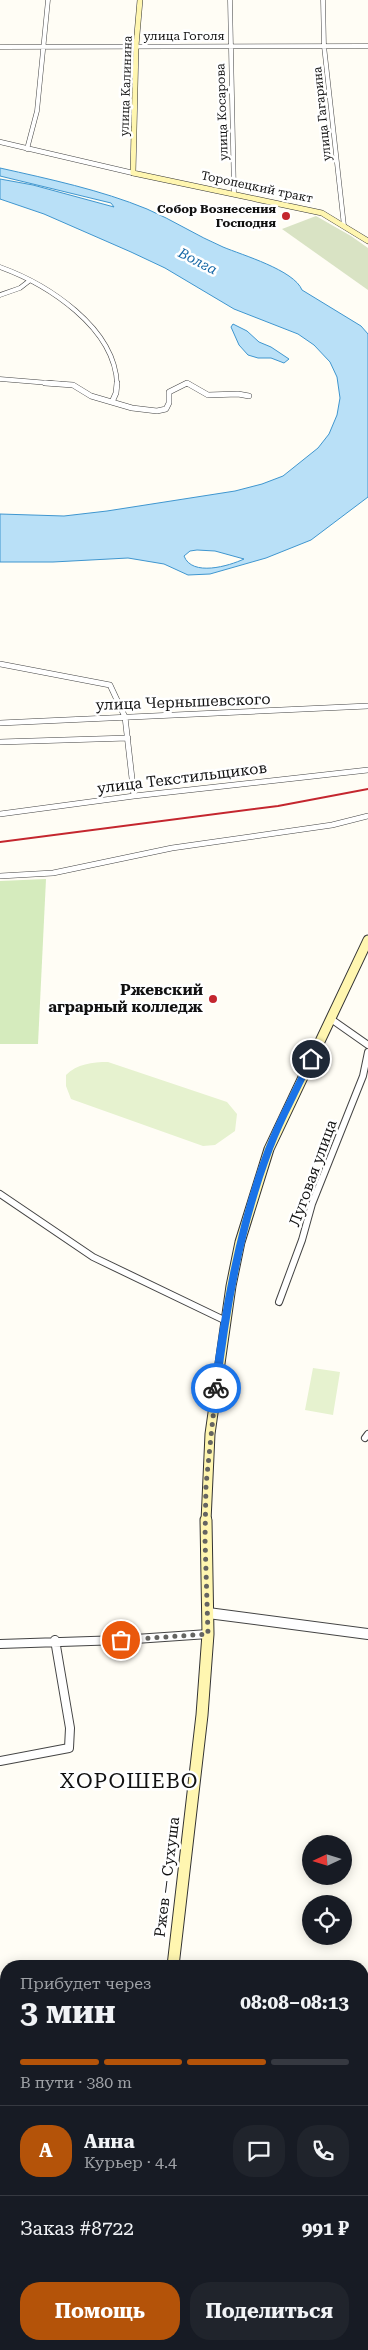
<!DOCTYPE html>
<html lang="ru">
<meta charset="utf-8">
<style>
:root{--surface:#171b24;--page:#20242c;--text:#f1f3f6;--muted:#9ea1a6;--line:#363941;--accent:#b45309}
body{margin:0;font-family:"Roboto Serif",serif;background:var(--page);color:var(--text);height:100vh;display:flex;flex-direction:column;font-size:19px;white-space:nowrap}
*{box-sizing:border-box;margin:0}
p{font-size:16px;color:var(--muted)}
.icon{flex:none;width:28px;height:28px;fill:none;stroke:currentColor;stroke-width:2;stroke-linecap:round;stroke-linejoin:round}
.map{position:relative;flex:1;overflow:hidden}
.panel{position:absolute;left:0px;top:1960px;width:369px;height:390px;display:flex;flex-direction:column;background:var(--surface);border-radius:20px 20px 0 0;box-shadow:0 2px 12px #0003}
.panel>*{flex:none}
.needle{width:32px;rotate:266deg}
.tools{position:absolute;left:302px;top:1835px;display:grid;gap:10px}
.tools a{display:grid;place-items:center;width:50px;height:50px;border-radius:50%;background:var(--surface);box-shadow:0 2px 12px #0003;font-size:25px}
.pin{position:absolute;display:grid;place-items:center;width:42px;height:42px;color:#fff;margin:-21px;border:2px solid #fff;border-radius:50%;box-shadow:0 1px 5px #0007}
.courier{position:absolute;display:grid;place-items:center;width:50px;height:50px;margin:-25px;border:4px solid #1a73e8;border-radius:50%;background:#fff;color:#222;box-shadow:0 1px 6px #0007}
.headline em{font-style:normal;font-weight:700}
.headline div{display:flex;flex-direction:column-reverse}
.headline{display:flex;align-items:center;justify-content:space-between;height:85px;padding:0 20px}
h1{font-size:32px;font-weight:700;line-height:38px}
.bar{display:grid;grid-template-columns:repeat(4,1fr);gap:8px 5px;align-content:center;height:60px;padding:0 20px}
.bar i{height:6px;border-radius:4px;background:var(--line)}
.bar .selected{background:var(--accent)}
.bar p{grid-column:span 4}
.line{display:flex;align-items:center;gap:12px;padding:0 20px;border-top:1px solid var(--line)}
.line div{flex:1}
.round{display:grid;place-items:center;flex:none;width:52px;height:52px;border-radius:20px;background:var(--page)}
.action{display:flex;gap:10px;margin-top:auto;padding:10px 20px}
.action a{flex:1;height:58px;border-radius:20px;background:var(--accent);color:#fff;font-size:20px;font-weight:700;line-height:58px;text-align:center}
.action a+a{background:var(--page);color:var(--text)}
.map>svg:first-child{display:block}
.green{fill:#d5ebbd}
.forest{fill:#b9dc9c}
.cemetery{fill:#d9e3c4}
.pitch{fill:#e6f2cf}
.water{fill:#b9e0f7;stroke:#3f96cf;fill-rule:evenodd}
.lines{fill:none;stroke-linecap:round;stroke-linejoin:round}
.minor-far3-casing{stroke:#444;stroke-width:5}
.minor-far2-casing{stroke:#444;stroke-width:6}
.minor-far1-casing{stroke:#444;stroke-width:8}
.minor-casing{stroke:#444;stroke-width:10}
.tertiary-far1-casing{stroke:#444;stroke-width:5.5}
.tertiary-casing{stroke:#444;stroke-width:12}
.secondary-far2-casing{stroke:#333;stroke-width:6}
.secondary-far1-casing{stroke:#333;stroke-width:11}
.secondary-casing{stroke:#333;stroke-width:13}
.minor-far3{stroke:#fff;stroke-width:4}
.minor-far2{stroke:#fff;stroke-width:5}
.minor-far1{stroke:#fff;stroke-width:6}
.minor{stroke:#fff;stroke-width:8}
.tertiary-far1{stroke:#fff;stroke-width:4.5}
.tertiary{stroke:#fff;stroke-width:10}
.secondary-far2{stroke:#fff6b0;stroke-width:5}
.secondary-far1{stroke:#fff6b0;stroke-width:9}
.secondary{stroke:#fff6b0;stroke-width:11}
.rail{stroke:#c4262e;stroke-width:2}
.route{fill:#1a73e8}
.done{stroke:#646461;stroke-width:5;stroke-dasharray:0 9}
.poi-dot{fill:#c4262e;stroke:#fff;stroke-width:2}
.labels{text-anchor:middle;stroke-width:5;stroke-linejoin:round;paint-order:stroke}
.far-street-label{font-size:12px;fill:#111;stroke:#fff}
.far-poi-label{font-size:12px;font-weight:bold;fill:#111;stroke:#fff;text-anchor:end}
.far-water-label{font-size:14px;font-style:italic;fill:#1768a6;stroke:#fff}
.street-label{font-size:15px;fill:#111;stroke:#fff}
.poi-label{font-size:15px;font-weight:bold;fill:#111;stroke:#fff;text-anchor:end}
.near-quarter-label{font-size:21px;letter-spacing:1px;fill:#111;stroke:#fff}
</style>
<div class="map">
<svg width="368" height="2350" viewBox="0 0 368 2350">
<rect width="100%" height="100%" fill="#fffdf5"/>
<!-- green -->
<path class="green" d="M46,879l-8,165h-38v-163z"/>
<!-- forest -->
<path class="forest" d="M0,1997l6,1v67h-6z
M0,2200l6,10v134h131v6h-137z
M221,2344h41l4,6h-42z"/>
<!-- cemetery -->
<path class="cemetery" d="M316,216l35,20 17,12v42l-86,-61z"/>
<!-- pitch -->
<path class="pitch" d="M108,1062l119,40 10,12 -2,17 -20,14 -12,1 -132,-47 -5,-13v-11c11,-11 26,-13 42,-13z
M313,1368l27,4 -7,43 -28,-5z"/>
<!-- water -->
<path class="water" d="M0,168c49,11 101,22 147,41 26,11 50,27 76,38 19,8 71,23 79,43l59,36 7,8v163l-57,43 -45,18 -56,16 -22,1 -24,-11 -36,-6 -75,4h-53v-48l64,2 43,-5 128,-20 27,-7 21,-8 35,-28 11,-14 8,-19 3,-17 -3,-21 -7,-15 -16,-17 -16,-11 -64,-25 -69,-41 -34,-16 -87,-38 -44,-15v-20l33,6 81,22 -3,-4 -111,-27zM197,550l18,1 29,8c-15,7 -52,18 -60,-3l6,-5z
M233,324l14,7 12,11 12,5 18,12 -5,4 -13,-5h-13l-10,-3 -9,-10 -8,-18z"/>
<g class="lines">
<defs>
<path id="minor-far3" d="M230,0l4,193
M323,0l1,46 20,180
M0,47l368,-1
M27,149l10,-38 11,-111
M0,267c47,17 115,60 117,117
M0,295l20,-7 9,-7
M0,379l61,5
M185,384h4"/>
<path id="minor-far2" d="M45,383l28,2 18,11 41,12 25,3 9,-2 3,-6v-11l18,-9 21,12 30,-1 11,2
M112,402l4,-9 1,-10
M0,664l110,21 15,32 9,79
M0,723l368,-17
M0,742l128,-4
M0,814l134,-18 234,-26
M0,876l53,-3 119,-25 160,-23 36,-9"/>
<path id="minor-far1" d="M331,1019l37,26
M0,1194l93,63 131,63
M279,1302l23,-62 10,-36 51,-128 5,-24
M365,1438l3,-4"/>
<path id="minor" d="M0,1644l121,-4 87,-6
M0,1761l69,-13 1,-20 -15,-88
M362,2208l6,4"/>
<path id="tertiary-far1" d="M0,142l133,31"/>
<path id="tertiary" d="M208,1613l160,21"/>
<path id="secondary-far2" d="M140,0l-4,46 -3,127 189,40 46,28"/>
<path id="secondary-far1" d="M206,1521l4,-87 21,-148 9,-44 29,-93 99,-209"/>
<path id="secondary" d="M173,1966l29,-251 6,-81 -2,-114
M209,2344l2,6"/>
</defs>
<!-- minor-far3 casing -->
<use href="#minor-far3" class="minor-far3-casing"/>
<!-- minor-far2 casing -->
<use href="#minor-far2" class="minor-far2-casing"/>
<!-- minor-far1 casing -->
<use href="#minor-far1" class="minor-far1-casing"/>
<!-- minor casing -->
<use href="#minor" class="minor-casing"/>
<!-- tertiary-far1 casing -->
<use href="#tertiary-far1" class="tertiary-far1-casing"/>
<!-- tertiary casing -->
<use href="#tertiary" class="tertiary-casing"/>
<!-- secondary-far2 casing -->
<use href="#secondary-far2" class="secondary-far2-casing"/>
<!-- secondary-far1 casing -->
<use href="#secondary-far1" class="secondary-far1-casing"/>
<!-- secondary casing -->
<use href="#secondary" class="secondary-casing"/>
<!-- minor-far3 -->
<use href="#minor-far3" class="minor-far3"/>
<!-- minor-far2 -->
<use href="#minor-far2" class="minor-far2"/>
<!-- minor-far1 -->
<use href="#minor-far1" class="minor-far1"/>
<!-- minor -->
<use href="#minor" class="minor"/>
<!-- tertiary-far1 -->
<use href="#tertiary-far1" class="tertiary-far1"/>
<!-- tertiary -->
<use href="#tertiary" class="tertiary"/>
<!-- secondary-far2 -->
<use href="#secondary-far2" class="secondary-far2"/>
<!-- secondary-far1 -->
<use href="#secondary-far1" class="secondary-far1"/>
<!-- secondary -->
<use href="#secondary" class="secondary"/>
<!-- rail -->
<path class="rail" d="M0,842l278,-36 90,-17"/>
</g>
<!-- route -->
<path class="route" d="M311,1056l4,3c-14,30 -30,59 -42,90 -29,77 -43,158 -53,239l-4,3 -5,-3c11,-81 25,-162 54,-239 12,-31 28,-60 42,-90z"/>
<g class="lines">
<!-- done -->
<path class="done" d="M121,1640l87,-6 -3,-95 1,-54 10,-97"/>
</g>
<!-- markers -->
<g class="poi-dot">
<circle cx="286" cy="216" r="5"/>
<circle cx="213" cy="999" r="5"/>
</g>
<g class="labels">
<!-- far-street labels -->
<g class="far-street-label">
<text x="184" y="40">улица Гоголя</text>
<text transform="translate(126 86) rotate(-88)" y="4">улица Калинина</text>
<text transform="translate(222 112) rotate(-92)" y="4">улица Косарова</text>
<text transform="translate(322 114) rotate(-96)" y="4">улица Гагарина</text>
<text transform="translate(257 187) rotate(12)" y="4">Торопецкий тракт</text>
</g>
<!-- far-poi labels -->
<g class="far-poi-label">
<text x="276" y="213">Собор Вознесения<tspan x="276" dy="14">Господня</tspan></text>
</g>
<!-- far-water labels -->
<g class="far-water-label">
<text transform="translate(198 261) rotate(27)" y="5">Волга</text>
</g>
<!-- street labels -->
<g class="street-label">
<text transform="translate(183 702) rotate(-2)" y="5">улица Чернышевского</text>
<text transform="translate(182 778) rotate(-7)" y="5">улица Текстильщиков</text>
<text transform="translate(313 1173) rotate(-70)" y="5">Луговая улица</text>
<text transform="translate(167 1877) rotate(-83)" y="5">Ржев — Сухуша</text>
</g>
<!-- poi labels -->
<g class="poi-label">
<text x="203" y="995">Ржевский<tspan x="203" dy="17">аграрный колледж</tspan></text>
</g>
<!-- near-quarter labels -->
<g class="near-quarter-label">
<text x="129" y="1788">ХОРОШЕВО</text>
</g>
</g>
</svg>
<div class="tools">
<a><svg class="needle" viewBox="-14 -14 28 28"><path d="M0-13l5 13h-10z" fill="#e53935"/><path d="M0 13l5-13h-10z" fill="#9ea1a6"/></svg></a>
<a><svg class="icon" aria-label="locate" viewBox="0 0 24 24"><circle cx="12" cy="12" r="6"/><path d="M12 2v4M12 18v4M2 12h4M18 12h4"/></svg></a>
</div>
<div class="pin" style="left:121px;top:1640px;background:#ea580c"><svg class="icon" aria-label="bag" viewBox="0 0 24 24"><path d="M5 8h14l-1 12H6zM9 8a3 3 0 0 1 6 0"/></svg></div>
<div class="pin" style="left:311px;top:1059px;background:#1f2937"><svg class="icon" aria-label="home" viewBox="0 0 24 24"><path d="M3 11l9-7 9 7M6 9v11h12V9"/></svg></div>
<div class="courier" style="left:216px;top:1388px"><svg class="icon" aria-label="bike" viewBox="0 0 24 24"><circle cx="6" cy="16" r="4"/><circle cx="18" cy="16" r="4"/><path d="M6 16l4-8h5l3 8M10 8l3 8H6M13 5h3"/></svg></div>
<section class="panel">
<div class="headline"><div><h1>3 мин</h1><p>Прибудет через</p></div><em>08:08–08:13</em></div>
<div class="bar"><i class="selected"></i><i class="selected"></i><i class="selected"></i><i></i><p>В пути · 380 m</p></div>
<div class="line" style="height:90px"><b class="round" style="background:var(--accent);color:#fff">А</b><div><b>Анна</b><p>Курьер · 4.4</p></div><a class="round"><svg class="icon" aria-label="chat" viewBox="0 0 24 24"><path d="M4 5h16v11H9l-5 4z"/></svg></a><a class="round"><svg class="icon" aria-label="phone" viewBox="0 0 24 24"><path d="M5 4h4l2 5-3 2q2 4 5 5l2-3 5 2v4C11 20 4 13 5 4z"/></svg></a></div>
<div class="line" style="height:65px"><div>Заказ #8722</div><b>991 ₽</b></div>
<div class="action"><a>Помощь</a><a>Поделиться</a></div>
</section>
</div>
